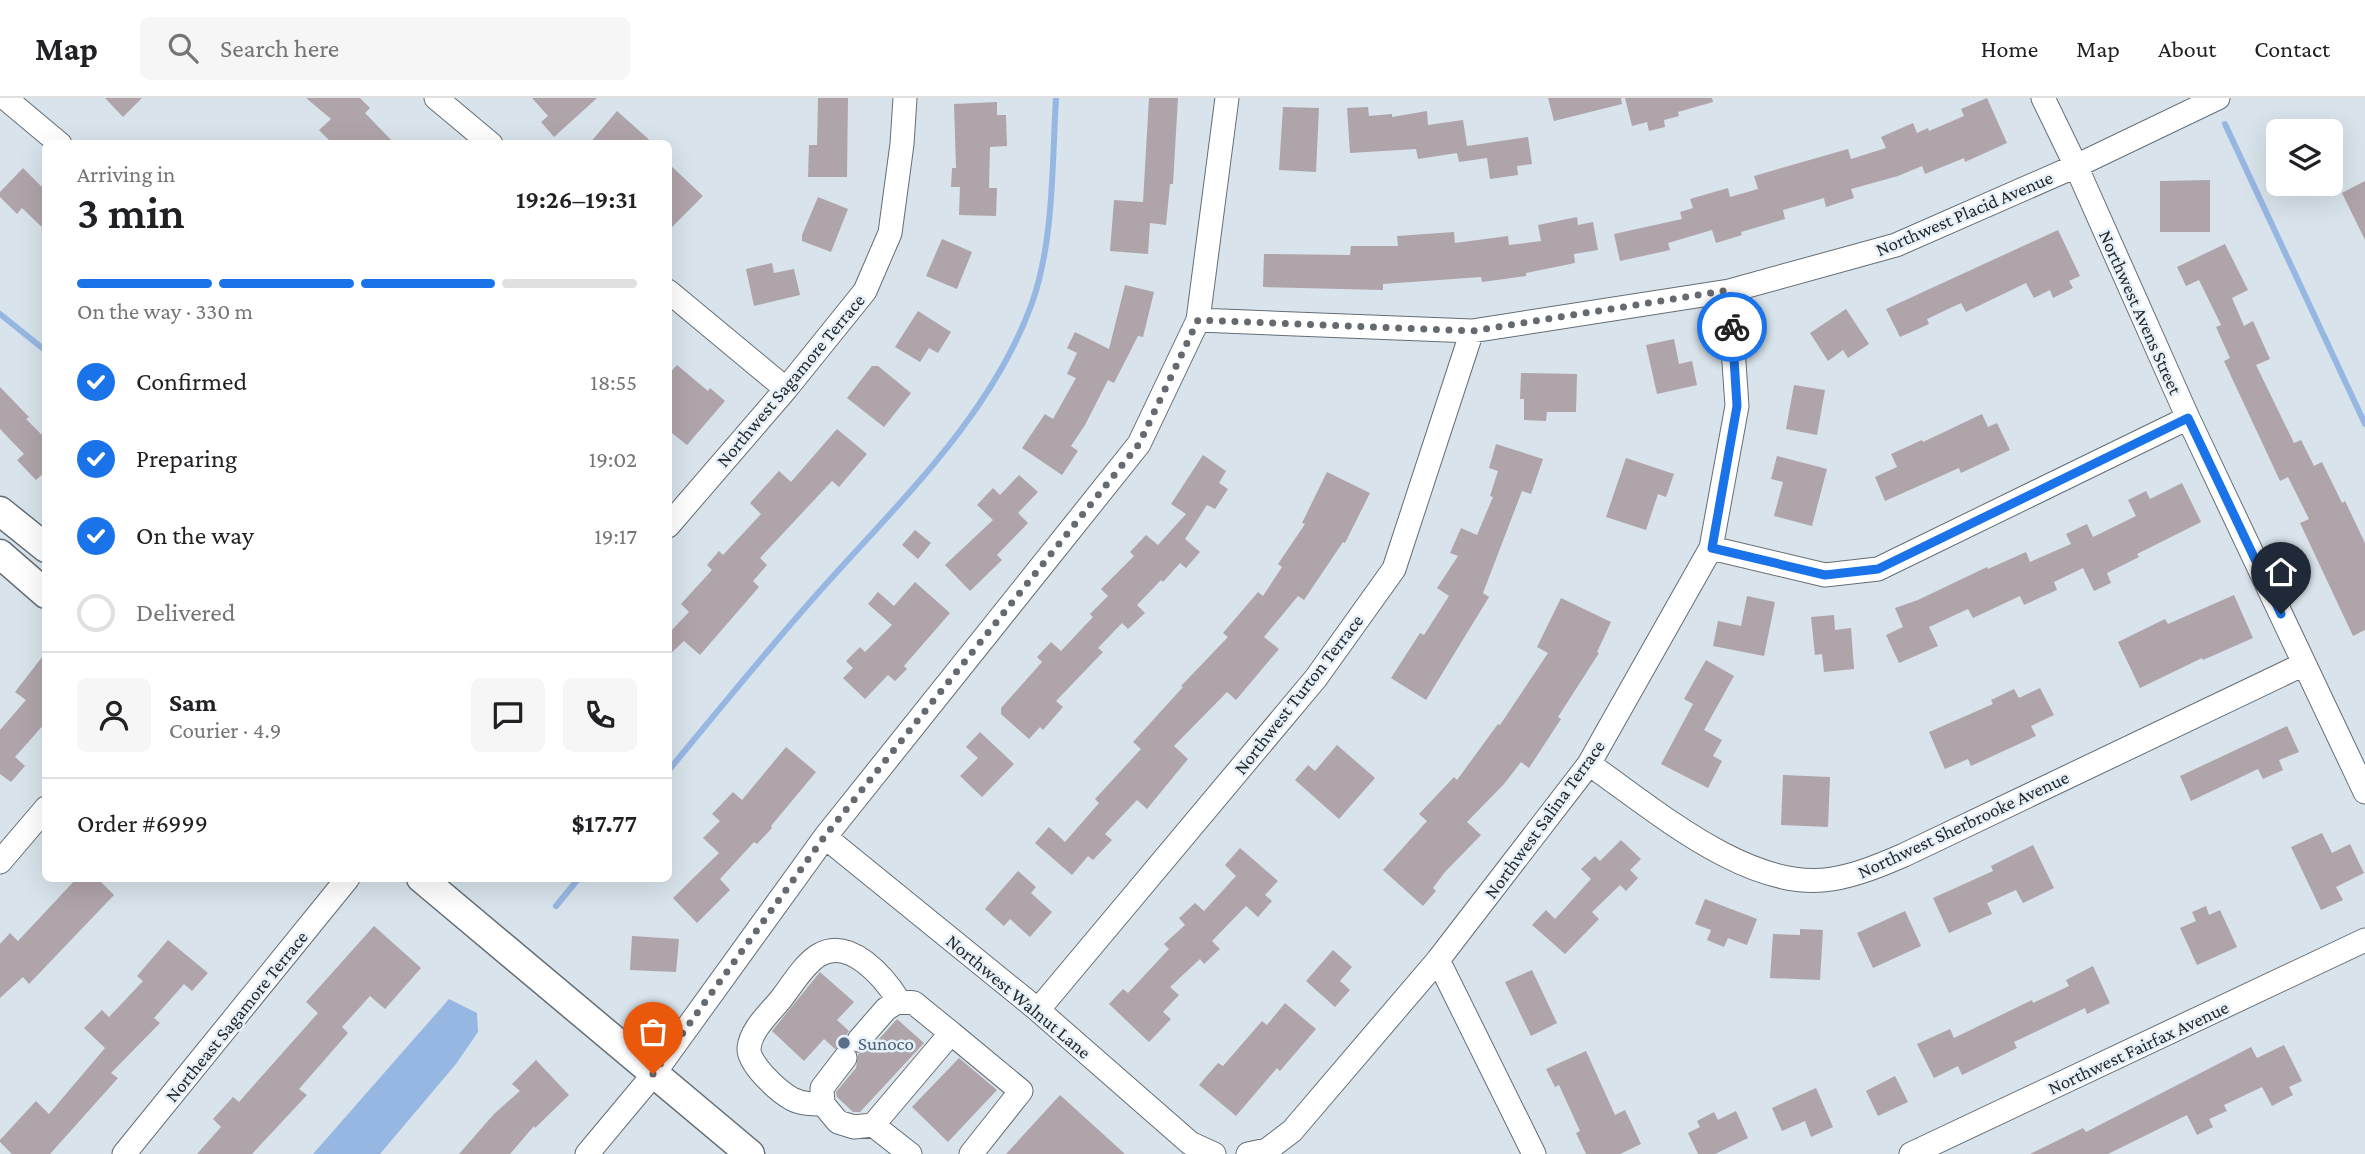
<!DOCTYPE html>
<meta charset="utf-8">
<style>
:root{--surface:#fff;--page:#f6f6f6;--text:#202124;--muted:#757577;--line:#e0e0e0;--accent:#1a73e8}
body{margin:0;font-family:"Crimson Pro",serif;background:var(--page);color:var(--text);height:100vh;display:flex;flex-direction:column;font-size:26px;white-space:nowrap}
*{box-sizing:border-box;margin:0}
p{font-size:23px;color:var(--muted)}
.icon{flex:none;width:38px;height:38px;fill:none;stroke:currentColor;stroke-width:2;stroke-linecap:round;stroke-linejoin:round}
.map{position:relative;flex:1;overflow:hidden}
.details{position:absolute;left:42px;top:42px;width:630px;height:742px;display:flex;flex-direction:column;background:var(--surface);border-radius:10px;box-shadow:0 7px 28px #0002}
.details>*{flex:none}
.tools{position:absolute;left:2266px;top:21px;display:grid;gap:14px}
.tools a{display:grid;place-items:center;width:77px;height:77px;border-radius:10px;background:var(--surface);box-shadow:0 7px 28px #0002;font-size:35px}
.pin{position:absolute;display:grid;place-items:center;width:60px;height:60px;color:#fff;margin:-72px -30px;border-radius:50% 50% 50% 0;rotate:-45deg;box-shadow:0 0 7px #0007}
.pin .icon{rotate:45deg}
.courier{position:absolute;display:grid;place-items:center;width:70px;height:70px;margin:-35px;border:5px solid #1a73e8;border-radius:50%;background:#fff;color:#222;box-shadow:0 2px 9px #0007}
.headline em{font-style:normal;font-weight:600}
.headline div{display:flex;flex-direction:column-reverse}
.headline{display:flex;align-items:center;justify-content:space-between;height:119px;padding:0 35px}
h1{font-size:46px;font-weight:600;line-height:52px}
.bar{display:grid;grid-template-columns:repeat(4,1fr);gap:10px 7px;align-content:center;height:84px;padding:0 35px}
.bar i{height:9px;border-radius:5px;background:var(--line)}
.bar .selected{background:var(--accent)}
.bar p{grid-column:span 4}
.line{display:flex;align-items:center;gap:18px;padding:0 35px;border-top:2px solid var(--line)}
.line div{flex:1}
.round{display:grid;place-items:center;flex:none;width:74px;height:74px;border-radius:10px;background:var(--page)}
ol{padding:0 35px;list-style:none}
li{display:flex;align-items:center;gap:21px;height:77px}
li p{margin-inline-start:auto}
li .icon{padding:7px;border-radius:50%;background:var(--accent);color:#fff;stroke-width:4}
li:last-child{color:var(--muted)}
li i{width:38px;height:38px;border:4px solid var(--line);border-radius:50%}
header{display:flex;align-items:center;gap:42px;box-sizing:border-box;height:98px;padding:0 35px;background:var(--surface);border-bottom:2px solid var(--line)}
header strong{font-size:33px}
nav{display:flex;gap:38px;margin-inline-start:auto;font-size:24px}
.search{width:490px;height:63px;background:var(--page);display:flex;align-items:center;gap:18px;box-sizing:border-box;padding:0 24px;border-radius:10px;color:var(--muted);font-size:26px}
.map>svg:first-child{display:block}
.water{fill:#97b7e3}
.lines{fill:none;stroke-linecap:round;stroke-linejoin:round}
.stream{stroke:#97b7e3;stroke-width:6}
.building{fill:#afa4aa}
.minor-casing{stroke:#656e76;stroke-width:25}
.major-casing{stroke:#656e76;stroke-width:31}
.minor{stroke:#fff;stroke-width:23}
.major{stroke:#fff;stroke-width:28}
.done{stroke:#646a6f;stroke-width:7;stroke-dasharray:0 12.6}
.route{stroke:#1a73e8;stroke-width:9}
.service-dot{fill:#5c6f8a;stroke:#e6f0f8;stroke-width:2.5}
.labels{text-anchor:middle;stroke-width:5;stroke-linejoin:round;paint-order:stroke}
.street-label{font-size:19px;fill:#25292c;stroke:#e6f0f8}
.service-label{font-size:19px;fill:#4e5e75;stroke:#e6f0f8;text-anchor:start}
</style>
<header>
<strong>Map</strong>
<div class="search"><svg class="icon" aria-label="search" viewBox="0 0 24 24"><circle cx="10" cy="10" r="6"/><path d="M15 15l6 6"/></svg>Search here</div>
<nav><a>Home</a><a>Map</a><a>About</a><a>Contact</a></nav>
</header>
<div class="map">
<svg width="2365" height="1056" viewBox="0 0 2365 1056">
<rect width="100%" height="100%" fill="#d8e3eb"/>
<!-- water -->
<path class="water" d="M449,901l28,14 1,19 -22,32 -76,90h-67z"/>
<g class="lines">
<!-- stream -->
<path class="stream" d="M2225,26l140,300
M0,216l46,37
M668,673c50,-60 99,-121 151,-179 78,-88 172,-175 213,-289 22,-62 20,-139 24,-205
M556,808l23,-28"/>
</g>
<!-- building -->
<path class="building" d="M105,0h37l-19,19z
M306,0h54l10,10 -5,5 30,31h-62l-14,-14 12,-11z
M532,0h65l-43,39 -13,-15 7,-6z
M818,0h30l-1,79h-39l1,-32h8z
M1149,0h29l-5,86h-3l-4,41 -16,-2 -2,31 -38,-3 4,-51 29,2z
M1548,0h73l1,6 -68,17z
M1625,0h87l1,4 -35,10 1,4 -15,4 1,7 -16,4 -2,-9 -15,4z
M1987,0l20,45 -42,19 -1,-4 -39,16 -3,-8 -24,10 -47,13 3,9 -28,9 -2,-9 -41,12 2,9 -44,13 1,3 -26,8 -4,-13 -44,13 2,7 -50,11 -6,-27 68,-15 -2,-7 13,-4 -3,-9 38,-11 2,9 28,-8 -4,-13 94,-27 3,10 35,-11 -5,-11 32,-14 4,10 11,-5 1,3 35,-15 -3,-7z
M997,4v13h9l1,31 -17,1 -1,41h8l-1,28 -37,-1 1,-28h-9l1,-19h4l-2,-64z
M1283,9l36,1 -3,64 -37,-2z
M1368,9l1,9 23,-2v3l35,-6 1,14 35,-5 4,26 61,-9 4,27 -15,2 1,9 -28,4 -3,-21 -28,4 -2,-9 -39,6 -2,-10 -66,4 -3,-45z
M617,13l37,33h-65z
M668,65l35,33 -35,35z
M23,70l23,23v40l-24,-23 -5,6 -17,-17v-5z
M2210,82v52h-50v-51z
M2365,83v59l-23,-47z
M818,99l30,12 -17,43 -29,-11v-6z
M1577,119l1,8 15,-3 5,28 -24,4 1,9 -49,10v3l-44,6 -1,-5 -98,7v6l-120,-3 1,-33 86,1 1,-9h47l-1,-10 57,-4 1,11 53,-7 1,9 32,-4 -3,-16z
M2058,132l22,46 -11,5 4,7 -20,10 -3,-8 -16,8 -8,-15 -60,29 -5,-9 -34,16 2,5 -29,13 -14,-28z
M942,141l30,13 -15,37 -31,-13z
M2225,146l23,46 -16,8 12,28 9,-5 17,38 -14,6 38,78 7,-3 13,26 8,-4 20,41 3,-2 20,42v87l-12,6 -53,-113 9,-4 -21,-42 -8,4 -56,-120 6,-3 -14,-31 5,-2 -22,-45 -13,6 -9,-19z
M772,165l2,10 20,-4 6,26 -46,11 -8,-37z
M1125,187l29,7 -11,45 -5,-1 -24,47 -6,-3 -23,45 -14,21 7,5 -16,24 -40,-27 23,-34 8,5 23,-41 -9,-4 10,-21 -10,-5 8,-16 34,17z
M1846,211l23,35 -21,14 -5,-8 -15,11 -18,-28z
M918,213l33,21 -13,21 -9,-5 -9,14 -25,-15z
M1674,241l5,25 13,-3 5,24 -40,9 -11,-49z
M677,267l31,26 2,-3 15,13 -38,44 -19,-15v-55z
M872,268h6l33,27 -27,34 -37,-29z
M1521,275l56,1 -1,38h-29l-1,9 -22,-1v-21h-4z
M1794,287l31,5 -8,45 -31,-6z
M0,289l29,30 -3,2 20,20v32l-10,9 -19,-20 7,-6 -24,-25z
M1982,316l6,13 9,-4 13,27 -49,23 -2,-5 -74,33 -10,-24 22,-10 -6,-13 31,-14 1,2z
M837,331l30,25 -28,33 -7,-6 -72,77 7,7 -14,16 6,6 -59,68 -16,-14 -16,15v-22l21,-22 -8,-8 31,-34 -5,-5 12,-14 4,4 38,-41 -11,-11 29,-32 12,11z
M1496,346l47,15 -12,35 -9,-3 -39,102 6,4 -63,103 -35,-22 29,-45 4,2 25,-39 -12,-8 21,-32 -8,-3 11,-25 16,7 16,-38 -3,-1 8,-25 -9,-3z
M1203,357l23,16 -7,12 9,6 -13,20 -8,-4 -22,34 15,13 -14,16 -6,-5 -17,19 -2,-2 -24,25 8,8 -17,16 -6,-6 -24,25 5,4 -47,49 7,6 -20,23 -3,-3 -11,12 -28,-25v-6l41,-46 -5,-5 14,-15 10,9 32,-34 -3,-3 18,-18 -7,-7 33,-33 -4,-4 16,-17 12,10 28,-31 -15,-10z
M1777,358l50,13 -15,57 -38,-10 9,-34 -12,-3z
M1626,360l48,16 -8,23 -8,-3 -12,36 -40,-13z
M1327,374l43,21 -25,50 -2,-1 -39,58 -6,-4 -34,41 15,12 -43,51 -9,-8 -53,54 14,13 -41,50 -10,-9 -32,34 7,6 -19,20 -5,-4 -16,19 -37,-32 14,-16 16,15 34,-39 -4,-4 46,-50 -8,-7 50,-55 -2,-1 47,-49 -5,-4 35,-41 5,4 19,-29 -4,-3 27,-40 -3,-1z
M1019,377l19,17 -20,21 10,10 -31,32 5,5 -32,31 -25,-26 48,-45 -16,-15 16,-17 7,7z
M2182,385l19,39 -64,32 2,3 -32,16 4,10 -17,8 -11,-23 -29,14 3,8 -33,15 -4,-9 -47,22 -5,-9 -39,18 9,19 -39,17 -13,-28 17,-8 -8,-19 23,-8 69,-33 1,2 38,-17 4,10 41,-18 -5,-10 21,-10 6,13 43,-21 -8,-16 18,-9 4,8z
M915,432l16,13 -13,16 -16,-14z
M915,484l35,31 -46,53 3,3 -12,12 -7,-6 -23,24 -22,-21 10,-10 -7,-7 14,-14 5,5 27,-27 -24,-21 10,-12 16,14z
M2234,497l19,43 -50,22 -1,-2 -62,30 -22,-46 47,-23 3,5z
M1747,498l28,6 -11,54 -51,-10 5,-25 23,5z
M1561,500l50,24 -14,30 2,1 -41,64 3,2 -32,49 -8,-6 -17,22 -37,38 14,13 -36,37 -12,16 3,3 -13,15 -40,-36 44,-49 -8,-7 35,-37 3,3 41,-56 2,1 48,-72 -11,-6z
M1834,517l1,15 16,-2 3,41 -30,3 -2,-18 -7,1 -4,-38z
M46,554v70l-31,35 10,9 -14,16 -11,-8v-44l26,-30 -11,-8z
M1706,562l28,16 -30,54 18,10 -9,16 9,5 -14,27 -47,-24 32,-60 -9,-5z
M2040,590l14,27 -23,11 5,10 -65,30 -3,-7 -23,10 -16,-37 64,-28 -2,-4 23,-11 5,9z
M2287,628l12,26 -20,8 4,10 -20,9 -5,-10 -67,32 -11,-25z
M980,634l34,32 -32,33 -22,-21 18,-18 -12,-11z
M1337,647l38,33 -36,41 -44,-39 13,-15 7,6z
M786,649l30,25 -45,54 1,2 -15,16 -3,-2 -34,37 10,11 -33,33 -24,-25 46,-45 -16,-15 17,-17 -8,-7 21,-22 9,8z
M1783,677l47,2 -2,50 -47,-2z
M2322,735l10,20 18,-9 14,29 -28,14 7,13 -22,10 -30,-63z
M1621,742l20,19 -11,11 8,8 -12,13 -6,-6 -28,27 7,7 -34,35 -33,-29 14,-15 9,9 36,-40 -10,-10 14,-13 5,5z
M2033,747l21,43 -31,15 -7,-13 -29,13 5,11 -43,19 -16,-35 60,-27 -2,-5z
M1240,750l38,33 -13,14 7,6 -14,16 -12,-11 -34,35 8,8 -16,15 -4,-5 -30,28 9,8 -16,17 8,7 -22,23 -40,-38 14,-15 5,4 41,-44 -5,-5 21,-19 -6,-7 16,-15 9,8 32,-35 -11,-11z
M1018,773l18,16 -5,6 21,19 -22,25 -20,-18 -6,7 -19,-17z
M77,780h20l17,17 -85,89 -6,-7 -23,21v-54l10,-11 8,8z
M1705,801l52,20 -10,26 -19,-7 -4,9 -17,-7 4,-10 -16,-6z
M2206,808l3,9 11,-5 17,37 -40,18 -17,-37 16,-7 -4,-9z
M1905,813l16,35 -48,22 -16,-35z
M374,828l47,42 -36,41 -15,-13 -28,31 6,6 -49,56 8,6 -55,59h-55l24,-27 -8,-8 20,-22 6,5 79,-89 -12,-11z
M1800,831l23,1 -3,50 -50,-2 3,-44 27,1z
M632,838l47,3 -3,33 -46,-2z
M168,842l40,33 -16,18 -8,-7 -30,34 6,5 -49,50 7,5 -68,76h-38l-12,-12v-2l36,-39 13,13 56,-66 -21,-20 18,-18 7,7 34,-36 -6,-5z
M1333,852l19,17 -12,14 10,9 -15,17 -29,-26z
M2093,868l17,37 -23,11 -2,-6 -71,34 3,6 -55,27 -4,-9 -24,12 -17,-34 33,-15 4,9 78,-38 1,3 36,-17 -3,-6z
M1532,872l25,53 -26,13 -26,-54z
M820,874l34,30 -17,18 12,11 -4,6 1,7 -11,5 -11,-10 -20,22 -32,-30z
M1285,905l31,26 -36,42 -3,-3 -41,48 -37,-31 19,-22 5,3 39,-45 5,4z
M897,921l27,24 -64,69h-7l-16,-15 -1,-5 20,-24 2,-14 12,-5z
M2284,947l18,36 -13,6 4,8 -21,11 -10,-19 -38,18 3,6 -18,8 4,8 -16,8 -10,-20 -79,39h-78l53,-26 3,4 165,-85 6,11z
M1586,953l29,64 10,-5 16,34 -21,10h-34l-10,-21 4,-2 -21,-46 -4,2 -9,-18z
M959,960l38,32 -49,52 -36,-35z
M536,962l33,35 -34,33 -1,-2 -24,28h-51l35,-40 26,-23 -8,-7z
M1895,978l13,26 -30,14 -12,-25z
M1816,990l17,39 -22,10 -6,-16 -23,10 -10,-23z
M1060,997l65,59h-119z
M1736,1013l12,27 -33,16h-17l-10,-21 12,-6 -3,-6 17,-9 4,8z"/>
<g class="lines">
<defs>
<path id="minor" d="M5,0l55,46
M436,0l55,46
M2043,0l33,68 112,252 177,374
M668,193l118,98
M1198,222l274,11 257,-40 167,-46 180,-79 142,-68
M668,428l118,-137 79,-98 25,-58 12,-89 3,-46
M1711,450l114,27 53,-6 310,-151
M1589,666c65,45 161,129 243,115 25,-4 49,-14 72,-24l400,-191
M825,739l213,173 152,133 24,11
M0,764l46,-54
M1438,862l96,194
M1038,912l278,-332 78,-109 78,-238
M859,942l27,-31 13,-8 15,2 37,30
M845,960l-23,30 1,16 15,18 16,5 19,-2
M823,1006c-11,0 -21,0 -31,-5 -14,-8 -44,-35 -43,-51 2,-19 21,-35 32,-49 11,-14 23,-35 38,-44 31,-18 65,22 80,46
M124,1056l224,-276
M587,1056l66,-79 172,-238 314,-393 59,-124 29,-222
M910,1056l-37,-29 78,-92 70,58 -50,63
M1248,1056l19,-4 25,-19 146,-171 151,-196 122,-216 26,-142 -8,-115
M1911,1056l454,-214"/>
<path id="major" d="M0,413l46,37
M0,456l46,40
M421,780l329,276"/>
</defs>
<!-- minor casing -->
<use href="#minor" class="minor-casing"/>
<!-- major casing -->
<use href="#major" class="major-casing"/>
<!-- minor -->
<use href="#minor" class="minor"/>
<!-- major -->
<use href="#major" class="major"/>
</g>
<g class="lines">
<!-- done -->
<path class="done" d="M653,976l172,-238 314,-392 59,-124 274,11 258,-41 2,37"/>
<!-- route -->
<path class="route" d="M1732,229l5,79 -25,142 113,27 53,-6 310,-151 93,196"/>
</g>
<!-- markers -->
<circle class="service-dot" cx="844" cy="945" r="7"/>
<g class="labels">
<!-- street labels -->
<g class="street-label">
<text transform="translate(1964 115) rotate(-23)" y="7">Northwest Placid Avenue</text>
<text transform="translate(2141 214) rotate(66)" y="7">Northwest Avens Street</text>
<text transform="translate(790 282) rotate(-50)" y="7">Northwest Sagamore Terrace</text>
<text transform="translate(1298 596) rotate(-52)" y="7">Northwest Turton Terrace</text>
<text transform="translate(1544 721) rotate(-54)" y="7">Northwest Salina Terrace</text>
<text transform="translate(1963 726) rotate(-25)" y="7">Northwest Sherbrooke Avenue</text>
<text transform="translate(1019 898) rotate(40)" y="7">Northwest Walnut Lane</text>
<text transform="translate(236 918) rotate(-51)" y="7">Northeast Sagamore Terrace</text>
<text transform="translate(2138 949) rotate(-25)" y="7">Northwest Fairfax Avenue</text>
</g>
<!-- service labels -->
<g class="service-label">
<text x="858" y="952">Sunoco</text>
</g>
</g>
</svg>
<div class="tools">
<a><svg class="icon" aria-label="layers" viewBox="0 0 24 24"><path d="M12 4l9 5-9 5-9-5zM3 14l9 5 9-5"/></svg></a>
</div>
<div class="pin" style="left:653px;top:976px;background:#ea580c"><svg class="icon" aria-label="bag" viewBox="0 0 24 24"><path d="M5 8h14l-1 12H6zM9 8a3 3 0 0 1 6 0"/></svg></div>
<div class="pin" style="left:2281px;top:516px;background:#1f2937"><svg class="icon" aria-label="home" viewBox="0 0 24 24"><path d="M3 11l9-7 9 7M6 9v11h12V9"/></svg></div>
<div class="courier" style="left:1732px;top:229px"><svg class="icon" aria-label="bike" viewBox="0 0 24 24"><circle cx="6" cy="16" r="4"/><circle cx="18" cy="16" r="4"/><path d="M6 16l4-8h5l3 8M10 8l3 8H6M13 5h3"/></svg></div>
<section class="details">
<div class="headline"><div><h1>3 min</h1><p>Arriving in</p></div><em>19:26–19:31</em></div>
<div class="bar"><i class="selected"></i><i class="selected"></i><i class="selected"></i><i></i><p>On the way · 330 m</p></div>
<ol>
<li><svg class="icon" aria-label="check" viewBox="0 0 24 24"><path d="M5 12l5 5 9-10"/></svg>Confirmed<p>18:55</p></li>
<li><svg class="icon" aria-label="check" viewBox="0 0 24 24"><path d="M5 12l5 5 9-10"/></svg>Preparing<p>19:02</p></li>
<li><svg class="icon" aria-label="check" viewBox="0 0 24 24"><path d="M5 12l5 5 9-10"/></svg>On the way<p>19:17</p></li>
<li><i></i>Delivered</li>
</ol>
<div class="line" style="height:126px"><a class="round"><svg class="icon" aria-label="person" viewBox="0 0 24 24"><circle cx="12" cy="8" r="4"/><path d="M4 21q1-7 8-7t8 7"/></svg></a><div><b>Sam</b><p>Courier · 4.9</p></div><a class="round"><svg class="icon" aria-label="chat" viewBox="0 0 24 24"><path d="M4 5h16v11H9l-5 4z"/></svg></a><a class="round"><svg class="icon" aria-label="phone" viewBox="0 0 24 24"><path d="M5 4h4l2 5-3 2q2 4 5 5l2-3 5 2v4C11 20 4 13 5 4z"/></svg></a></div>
<div class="line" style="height:91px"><div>Order #6999</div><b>$17.77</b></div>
</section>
</div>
